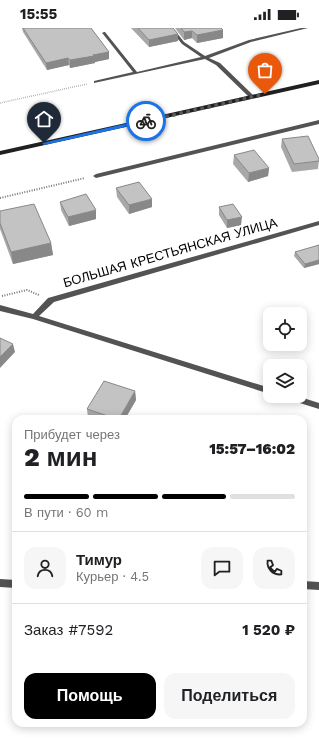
<!DOCTYPE html>
<html lang="ru">
<meta charset="utf-8">
<style>
:root{--surface:#fff;--page:#f6f6f6;--text:#202124;--muted:#757577;--line:#e0e0e0;--accent:#000}
body{margin:0;font-family:"Work Sans",sans-serif;background:var(--page);color:var(--text);height:100vh;display:flex;flex-direction:column;font-size:15px;white-space:nowrap}
*{box-sizing:border-box;margin:0}
p{font-size:13px;color:var(--muted)}
.icon{flex:none;width:22px;height:22px;fill:none;stroke:currentColor;stroke-width:2;stroke-linecap:round;stroke-linejoin:round}
.map{position:relative;flex:1;overflow:hidden}
.details{position:absolute;left:12px;top:387px;width:295px;height:312px;display:flex;flex-direction:column;background:var(--surface);border-radius:12px;box-shadow:0 2px 10px #0003}
.details>*{flex:none}
.fabs{position:absolute;left:263px;top:279px;display:grid;gap:8px}
.fabs a{display:grid;place-items:center;width:44px;height:44px;border-radius:8px;background:var(--surface);box-shadow:0 2px 10px #0003;font-size:20px}
.pin{position:absolute;display:grid;place-items:center;width:34px;height:34px;color:#fff;margin:-41px -17px;border-radius:50% 50% 50% 0;rotate:-45deg;box-shadow:0 0 4px #0007}
.pin .icon{rotate:45deg}
.courier{position:absolute;display:grid;place-items:center;width:40px;height:40px;margin:-20px;border:3px solid #1a73e8;border-radius:50%;background:#fff;color:#222;box-shadow:0 1px 5px #0007}
.summary em{font-style:normal;font-weight:800}
.summary div{display:flex;flex-direction:column-reverse}
.summary{display:flex;align-items:center;justify-content:space-between;height:68px;padding:0 12px}
h1{font-size:26px;font-weight:800;line-height:30px}
.bar{display:grid;grid-template-columns:repeat(4,1fr);gap:6px 4px;align-content:center;height:48px;padding:0 12px}
.bar i{height:5px;border-radius:3px;background:var(--line)}
.bar .active{background:var(--accent)}
.bar p{grid-column:span 4}
.line{display:flex;align-items:center;gap:10px;padding:0 12px;border-top:1px solid var(--line)}
.line div{flex:1}
.round{display:grid;place-items:center;flex:none;width:42px;height:42px;border-radius:12px;background:var(--page)}
.cta{display:flex;gap:8px;margin-top:auto;padding:8px 12px}
.cta a{flex:1;height:46px;border-radius:12px;background:var(--accent);color:#fff;font-size:16px;font-weight:800;line-height:46px;text-align:center}
.cta a+a{background:var(--page);color:var(--text)}
.status{display:flex;justify-content:space-between;align-items:center;height:28px;padding:0 20px;background:var(--surface);direction:ltr}
.status svg{height:11px;fill:currentColor}
.map>svg:first-child{display:block}
.lines{fill:none;stroke-linecap:round;stroke-linejoin:round}
.path-far1{stroke:#757575;stroke-width:1.5;stroke-dasharray:0.5 1.5;stroke-linecap:butt}
.path{stroke:#757575;stroke-width:2;stroke-dasharray:1 1.5;stroke-linecap:butt}
.service{fill:#535353;fill-rule:evenodd}
.minor{fill:#535353;fill-rule:evenodd}
.secondary{fill:#202020;fill-rule:evenodd}
.wall{fill:#a8a8a8}
.shaded-wall{fill:#888}
.building{fill:#c3c3c3;stroke:#888}
.route{fill:#1a73e8}
.done{stroke:#595959;stroke-width:4;stroke-dasharray:0 7.2}
.labels{text-anchor:middle;stroke-width:3;stroke-linejoin:round;paint-order:stroke}
.street-label{font-size:13px;fill:#000;stroke:#fff}
</style>
<div class="status"><b>15:55</b><svg viewBox="0 0 49 12"><path d="M0 12V9h3v3zM5 12V6h3v6zM10 12V3h3v9zM15 12V0h3v12zM26 1h20v11H26zM47 4h2v5h-2z"/></svg></div>
<div class="map">
<svg width="319" height="711" viewBox="0 0 319 711">
<rect width="100%" height="100%" fill="#fff"/>
<g class="lines">
<!-- path-far1 -->
<path class="path-far1" d="M0,75l87,-19"/>
<!-- path -->
<path class="path" d="M0,170l85,-20
M2,268l25,-6 12,5"/>
<!-- service -->
<path class="service" d="M169,0h4l11,14 21,14 44,-16 52,-12h7l-57,14 -42,16 11,5 34,33v2h-4l-34,-33 -11,-6 -111,24v-2l39,-9 -30,-38 -1,-1 2,-1h1l32,40 64,-15 -19,-13z
M0,551l16,1v8l-16,-1z
M303,553l16,1v8l-16,-1z"/>
<!-- minor -->
<path class="minor" d="M319,92v4l-223,54 -3,-2 3,-2z
M319,193v4l-265,77 -15,14 231,72v6l-237,-75 -33,-8v-6l33,9 15,-16z
M283,368h14l22,7v6l-35,-11z"/>
<!-- secondary -->
<path class="secondary" d="M319,52v4l-319,71v-4z"/>
</g>
<!-- wall -->
<path class="wall" d="M22,0h69l18,24v7l-14,3v1l-25,5 -1,-3 -22,5 -24,-38z
M131,0h42l5,13 -29,6z
M175,0h46l2,2v8l-26,5 -5,-5 -8,2z
M282,111l37,20 -1,10 -26,3 -11,-25z
M234,127l35,13 -1,8 -20,6 -15,-18z
M116,160l36,19 -23,7 -12,-17z
M60,174l36,17 -27,7 -8,-16z
M219,179l22,18 -14,3 -8,-13z
M0,183l51,32 2,12 -40,9 -13,-35z
M319,217v19l-15,4 -10,-12 1,-4z
M135,363l1,9 -11,19h-33l-4,-1 -1,-9z"/>
<!-- shaded-wall -->
<path class="shaded-wall" d="M223,2v8l-26,5v-8z
M192,3v7l-8,2v-8z
M178,6v7l-29,6v-7z
M109,24v7l-14,3v1l-25,5v-8l23,-5z
M68,30l1,7 -22,5 -1,-7z
M269,140l-1,8 -20,6 1,-9z
M152,171v8l-23,7v-9z
M96,182v9l-27,7 -1,-9z
M242,189l-1,8 -14,3v-8z
M51,215l2,12 -40,9 -2,-12z
M319,232v4l-15,4 1,-4z
M13,316l2,8 -15,16v-11z
M135,363l1,9 -11,19h-6z"/>
<!-- building -->
<path class="building" d="M23,0h68l18,24 -16,3 1,1 -24,4 -2,-2 -22,5z
M138,0h35l5,6 -29,6z
M181,0h40l2,2 -26,5 -5,-4 -8,1z
M308,108l11,23v2l-25,3 -12,-25z
M254,122l15,18 -20,5 -15,-18z
M139,154l13,17 -23,6 -13,-17z
M86,166l10,16 -28,7 -8,-15z
M34,176l17,39 -40,9 -11,-29v-12z
M233,176l9,13 -15,3 -8,-13z
M319,217v15l-14,4 -10,-12z
M0,310l13,6 -13,13z
M104,353l31,10 -16,28h-2l-30,-10z"/>
<!-- route -->
<path class="route" d="M146,91l2,3 -104,23 -2,-2z"/>
<g class="lines">
<!-- done -->
<path class="done" d="M146,93l119,-27"/>
</g>
<g class="labels">
<!-- street labels -->
<g class="street-label">
<text transform="translate(170 224) rotate(-16)" y="5">БОЛЬШАЯ КРЕСТЬЯНСКАЯ УЛИЦА</text>
</g>
</g>
</svg>
<div class="fabs">
<a><svg class="icon" aria-label="locate" viewBox="0 0 24 24"><circle cx="12" cy="12" r="6"/><path d="M12 2v4M12 18v4M2 12h4M18 12h4"/></svg></a>
<a><svg class="icon" aria-label="layers" viewBox="0 0 24 24"><path d="M12 4l9 5-9 5-9-5zM3 14l9 5 9-5"/></svg></a>
</div>
<div class="pin" style="left:265px;top:66px;background:#ea580c"><svg class="icon" aria-label="bag" viewBox="0 0 24 24"><path d="M5 8h14l-1 12H6zM9 8a3 3 0 0 1 6 0"/></svg></div>
<div class="pin" style="left:44px;top:115px;background:#1f2937"><svg class="icon" aria-label="home" viewBox="0 0 24 24"><path d="M3 11l9-7 9 7M6 9v11h12V9"/></svg></div>
<div class="courier" style="left:146px;top:93px"><svg class="icon" aria-label="bike" viewBox="0 0 24 24"><circle cx="6" cy="16" r="4"/><circle cx="18" cy="16" r="4"/><path d="M6 16l4-8h5l3 8M10 8l3 8H6M13 5h3"/></svg></div>
<section class="details">
<div class="summary"><div><h1>2 мин</h1><p>Прибудет через</p></div><em>15:57–16:02</em></div>
<div class="bar"><i class="active"></i><i class="active"></i><i class="active"></i><i></i><p>В пути · 60 m</p></div>
<div class="line" style="height:72px"><a class="round"><svg class="icon" aria-label="person" viewBox="0 0 24 24"><circle cx="12" cy="8" r="4"/><path d="M4 21q1-7 8-7t8 7"/></svg></a><div><b>Тимур</b><p>Курьер · 4.5</p></div><a class="round"><svg class="icon" aria-label="chat" viewBox="0 0 24 24"><path d="M4 5h16v11H9l-5 4z"/></svg></a><a class="round"><svg class="icon" aria-label="phone" viewBox="0 0 24 24"><path d="M5 4h4l2 5-3 2q2 4 5 5l2-3 5 2v4C11 20 4 13 5 4z"/></svg></a></div>
<div class="line" style="height:52px"><div>Заказ #7592</div><b>1 520 ₽</b></div>
<div class="cta"><a>Помощь</a><a>Поделиться</a></div>
</section>
</div>
